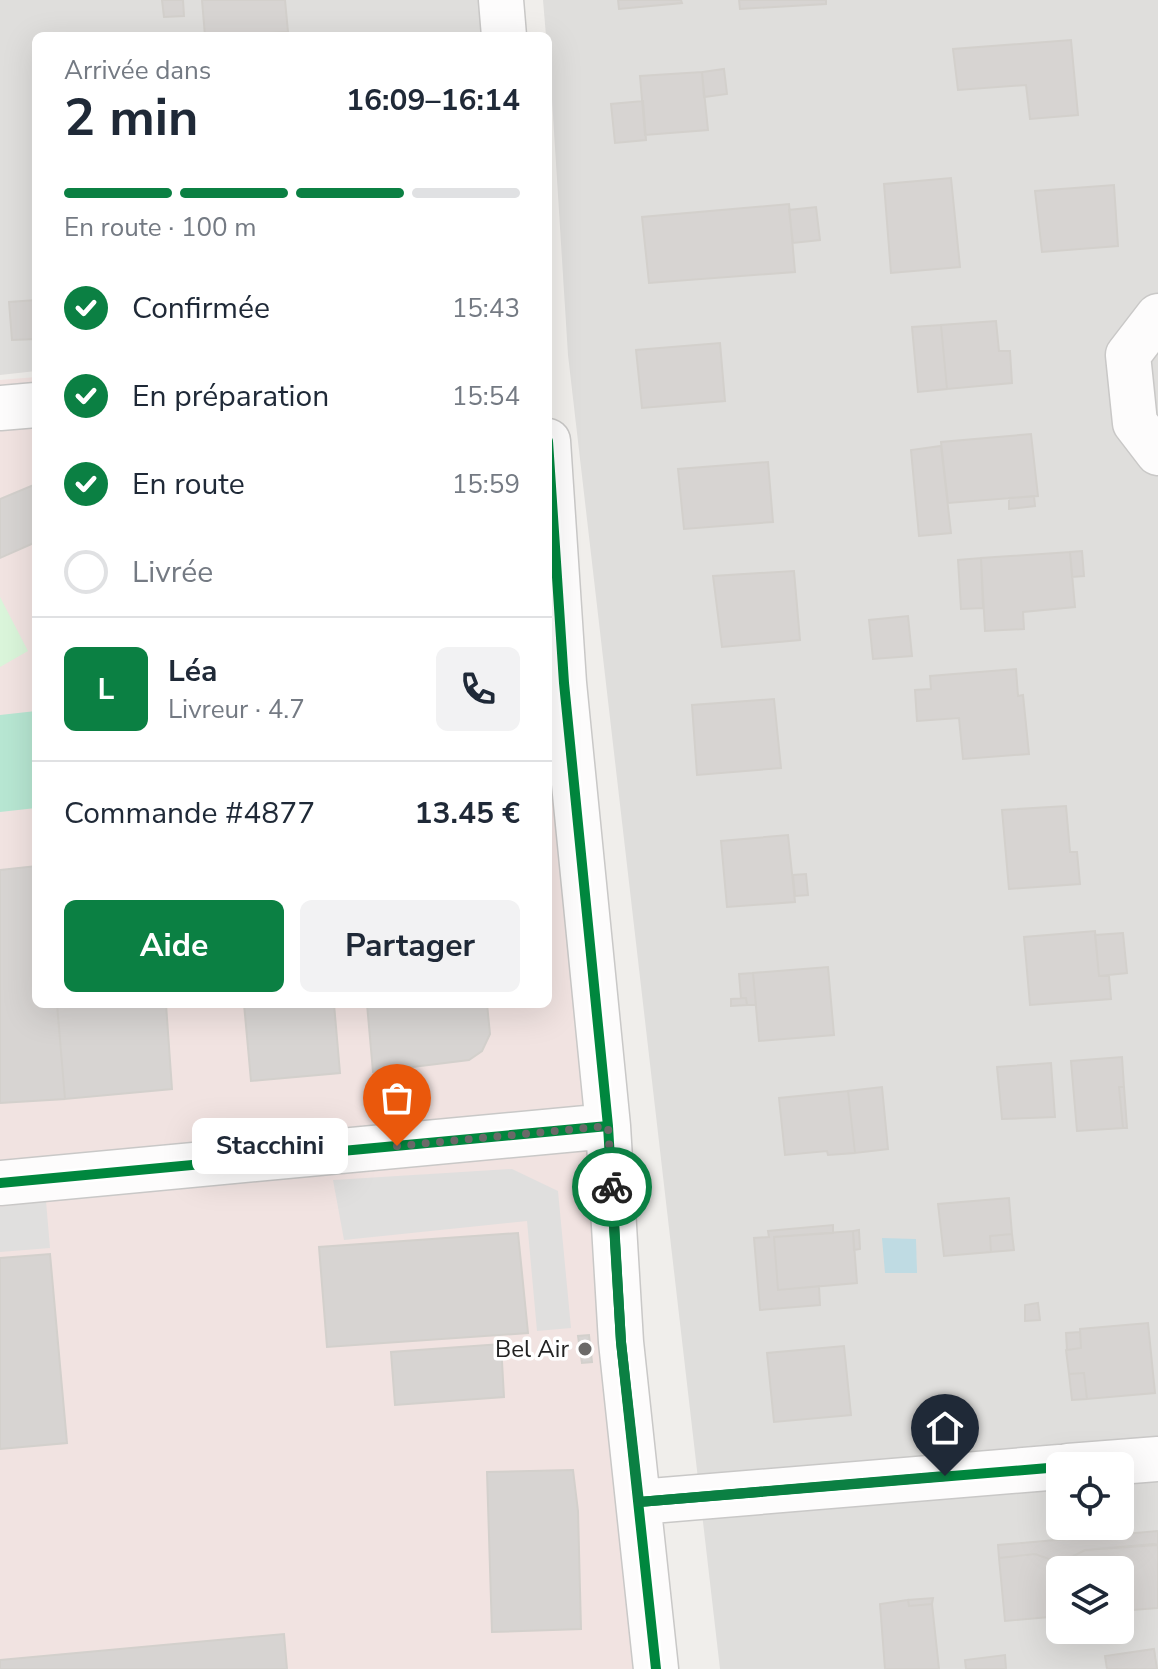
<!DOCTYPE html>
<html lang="fr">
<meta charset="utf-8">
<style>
:root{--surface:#fff;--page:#f2f2f3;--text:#1f2937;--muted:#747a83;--line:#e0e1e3;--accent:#0b8043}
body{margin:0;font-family:"Nunito Sans",sans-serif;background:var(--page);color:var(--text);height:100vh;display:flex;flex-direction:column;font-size:30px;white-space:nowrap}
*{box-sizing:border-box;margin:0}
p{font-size:26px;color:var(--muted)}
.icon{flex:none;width:44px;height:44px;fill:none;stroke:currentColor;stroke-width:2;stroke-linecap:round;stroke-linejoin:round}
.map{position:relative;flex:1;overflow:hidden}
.panel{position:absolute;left:32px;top:32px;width:520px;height:976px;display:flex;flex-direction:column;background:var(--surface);border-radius:12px;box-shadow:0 8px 32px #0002}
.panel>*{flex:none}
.controls{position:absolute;left:1046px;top:1452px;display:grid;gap:16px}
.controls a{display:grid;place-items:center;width:88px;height:88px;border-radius:12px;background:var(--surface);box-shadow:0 8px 32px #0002;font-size:40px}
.pin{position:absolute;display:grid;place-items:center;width:68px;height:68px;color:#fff;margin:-82px -34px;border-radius:50% 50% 50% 0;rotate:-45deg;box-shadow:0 0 8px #0007}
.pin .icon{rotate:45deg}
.courier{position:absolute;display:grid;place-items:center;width:80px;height:80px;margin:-40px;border:6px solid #0b8043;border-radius:50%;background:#fff;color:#222;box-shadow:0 2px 10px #0007}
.bubble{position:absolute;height:56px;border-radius:12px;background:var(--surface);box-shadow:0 8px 32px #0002;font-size:26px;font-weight:700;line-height:56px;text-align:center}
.head em{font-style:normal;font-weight:700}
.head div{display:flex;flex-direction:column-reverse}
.head{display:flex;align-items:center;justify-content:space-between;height:136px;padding:0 32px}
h1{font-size:52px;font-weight:700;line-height:60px}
.bar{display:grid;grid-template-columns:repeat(4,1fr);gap:12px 8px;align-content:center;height:96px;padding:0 32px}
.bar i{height:10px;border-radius:6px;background:var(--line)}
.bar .active{background:var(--accent)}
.bar p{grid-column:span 4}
.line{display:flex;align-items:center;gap:20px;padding:0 32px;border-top:2px solid var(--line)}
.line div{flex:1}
.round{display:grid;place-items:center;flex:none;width:84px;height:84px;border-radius:12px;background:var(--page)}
ol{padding:0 32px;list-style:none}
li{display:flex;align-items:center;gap:24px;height:88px}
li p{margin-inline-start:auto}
li .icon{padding:8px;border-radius:50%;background:var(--accent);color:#fff;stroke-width:4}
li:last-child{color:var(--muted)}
li i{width:44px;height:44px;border:4px solid var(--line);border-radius:50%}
.primary-button{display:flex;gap:16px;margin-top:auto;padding:16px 32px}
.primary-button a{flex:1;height:92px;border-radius:12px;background:var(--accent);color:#fff;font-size:32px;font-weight:700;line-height:92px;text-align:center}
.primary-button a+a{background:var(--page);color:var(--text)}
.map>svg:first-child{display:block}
.residential{fill:#dfdedc;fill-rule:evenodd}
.commercial{fill:#f1e3e1}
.park{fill:#daf5da}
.pitch{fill:#b7e6d2}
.parking{fill:#e0dfde}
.water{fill:#bfdbe3}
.building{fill:#d7d4d2;stroke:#d3d0cc;stroke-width:2}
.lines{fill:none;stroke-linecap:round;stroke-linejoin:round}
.minor-casing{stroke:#c9c8c7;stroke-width:47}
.minor{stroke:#fdfcfc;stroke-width:44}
.cycleway-casing{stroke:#fff;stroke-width:15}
.cycleway{stroke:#00873e;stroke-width:10}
.done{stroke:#6a6968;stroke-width:8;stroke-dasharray:0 14.4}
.route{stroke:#0b8043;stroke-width:10}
.poi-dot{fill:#6a6968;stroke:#fff;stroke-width:3}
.labels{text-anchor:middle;stroke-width:7;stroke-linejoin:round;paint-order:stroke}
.poi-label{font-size:24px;fill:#222;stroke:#fff;text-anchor:end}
</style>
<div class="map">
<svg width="1158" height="1669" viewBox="0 0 1158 1669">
<rect width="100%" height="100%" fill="#f0eeeb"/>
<!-- residential -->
<path class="residential" d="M0,0h489l4,36h-457v335l-36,4z
M543,0h615v1669h-438l-152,-1314 -20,-319h-2zM1060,1466h60v60h-60zM1060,1570h60v60h-60z"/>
<!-- commercial -->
<path class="commercial" d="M36,377v627h512v-563l108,1228h-656v-1289z"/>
<!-- park -->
<path class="park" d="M0,597l28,54 -28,16z"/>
<!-- pitch -->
<path class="pitch" d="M36,711v97l-36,4v-97z"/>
<!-- parking -->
<path class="parking" d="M512,1169l46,22 13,137 -34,3 -10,-110 -183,19 -11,-60z
M46,1201l4,47 -50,4v-45z"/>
<!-- water -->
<path class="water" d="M882,1238l34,1 1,34h-32z"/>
<!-- building -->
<path class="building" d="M162,0h21l1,16 -20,1z
M202,0h83l3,32 -83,4z
M618,0h63l1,3 -63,6z
M739,0h87v4l-86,5z
M1071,40l7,75 -48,4 -4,-34 -68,5 -5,-41z
M724,69l3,25 -23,3 -2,-25z
M702,72l6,58 -63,5 -5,-59z
M643,101l3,39 -31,3 -4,-39z
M951,178l9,89 -69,6 -7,-89z
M1114,185l4,61 -76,6 -7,-61z
M789,204l6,68 -146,11 -7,-66z
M816,207l4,33 -27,3 -4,-33z
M36,300v39l-24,1 -3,-38z
M996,321l3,30h11l2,32 -65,6 -6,-64z
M941,325l6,64 -29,3 -6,-65z
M720,343l5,58 -83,7 -6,-58z
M1031,434l7,62 -90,7 -7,-61z
M941,446l10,87 -32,3 -8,-86z
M768,462l5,60 -89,7 -6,-60z
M36,484v58l-36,16v-59z
M1034,496l1,10 -26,3v-11z
M1082,551l2,25 -12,1 -2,-25z
M1070,552l5,55 -52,5 1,17 -39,2 -4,-73z
M981,558l2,50 -22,1 -3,-49z
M794,571l6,69 -78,7 -9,-71z
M908,616l4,40 -39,3 -4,-39z
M1016,669l2,27 5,-1 6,59 -66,5 -4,-41 -42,3 -2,-31 16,-1 -1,-13z
M774,699l7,69 -84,7 -5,-70z
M1066,806l4,46h7l3,32 -71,5 -7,-79z
M788,835l7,67 -68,5 -6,-66z
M36,866v138h21l8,95 -65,4v-233z
M806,874l2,21 -13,1 -2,-21z
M1095,931l4,45h10l2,23 -81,6 -6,-68z
M1123,933l4,40 -28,3 -4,-41z
M828,967l6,68 -75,6 -6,-68z
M753,973l3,32h-9l-1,-7h-5l-2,-24z
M746,998l1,7 -16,1v-7z
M57,1004h109l6,85 -107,10z
M244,1004h90l6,69 -89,8z
M367,1004h120l3,30 -8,17 -13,9 -96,12z
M1122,1057l2,30h-5l4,41 -46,3 -6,-70z
M1051,1063l4,54 -53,2 -5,-52z
M882,1087l6,62 -33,4 -7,-62z
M1119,1087h5l3,41h-4z
M848,1091l7,62 -27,2 -1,-4 -42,4 -6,-57z
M1009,1198l3,36 -22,2 1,16 -47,4 -6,-52z
M833,1225v8l-59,4 4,53 41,-4 1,19 -60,5 -6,-72 15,-1 -1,-6z
M859,1230l1,19 -6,1 -1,-19z
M853,1231l4,52 -79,7 -4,-53z
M518,1233l10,100 -201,14 -8,-100z
M1012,1234l2,16 -23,2 -1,-16z
M50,1254l17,189 -67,6v-191z
M1038,1303l2,17 -15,1v-16z
M1148,1323l7,70 -68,6 -3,-26 -15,1 -3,-24 15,-2 -1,-19z
M1080,1332l1,16 -14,2 -1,-17z
M589,1335l3,27 -10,1 -4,-27z
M501,1344l3,53 -109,8 -4,-53z
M844,1346l7,69 -77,7 -7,-69z
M1084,1373l3,26 -15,1 -3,-26z
M573,1470l5,41 3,118 -89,3 -5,-160z
M1158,1531v14l-73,5 -13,7 -23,2 -14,-5 -36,4 -1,-13z
M1154,1544l4,1v63l-38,3v-41h-60v46l-55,5 -6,-63 36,-4 14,5 23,-2 13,-7z
M933,1598l-1,6 -23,2 -1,-6z
M908,1600l1,6 23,-2 7,65h-54l-5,-65z
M284,1634l3,35h-287v-9z
M1154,1649l3,20h-50l-2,-13z
M1005,1655l1,14h-40l-1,-9z"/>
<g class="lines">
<defs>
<path id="minor" d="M501,0l3,36
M1158,316l-30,39 7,68 23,30
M0,408l36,-3
M548,441l16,242 44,443 13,216 35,327
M0,1183l608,-57
M1068,1466l90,-7
M639,1502l421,-35"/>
</defs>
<!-- minor casing -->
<use href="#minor" class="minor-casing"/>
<!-- minor -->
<use href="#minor" class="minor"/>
<defs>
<path id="cycleway" d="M548,441l16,242 44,443 13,216 35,327
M0,1183l608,-57
M639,1502l421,-35"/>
</defs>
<!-- cycleway casing -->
<use href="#cycleway" class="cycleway-casing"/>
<!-- cycleway -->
<use href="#cycleway" class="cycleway"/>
</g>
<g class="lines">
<!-- done -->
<path class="done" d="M397,1146l211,-20 4,61"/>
<!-- route -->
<path class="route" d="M612,1187l9,155 18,160 306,-26"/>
</g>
<!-- markers -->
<circle class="poi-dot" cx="585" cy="1349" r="8"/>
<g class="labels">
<!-- poi labels -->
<g class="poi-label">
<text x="569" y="1357">Bel Air</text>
</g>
</g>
</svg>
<div class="controls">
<a><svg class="icon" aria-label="locate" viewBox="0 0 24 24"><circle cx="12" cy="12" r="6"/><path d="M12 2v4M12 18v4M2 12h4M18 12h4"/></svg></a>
<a><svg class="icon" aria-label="layers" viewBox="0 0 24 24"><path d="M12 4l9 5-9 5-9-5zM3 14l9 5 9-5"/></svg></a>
</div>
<div class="pin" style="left:397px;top:1146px;background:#ea580c"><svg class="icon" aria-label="bag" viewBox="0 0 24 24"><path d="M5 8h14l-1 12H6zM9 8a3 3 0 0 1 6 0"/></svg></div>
<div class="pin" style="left:945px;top:1476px;background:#1f2937"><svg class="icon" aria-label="home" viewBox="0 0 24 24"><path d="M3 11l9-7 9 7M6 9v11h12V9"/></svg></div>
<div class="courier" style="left:612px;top:1187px"><svg class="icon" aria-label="bike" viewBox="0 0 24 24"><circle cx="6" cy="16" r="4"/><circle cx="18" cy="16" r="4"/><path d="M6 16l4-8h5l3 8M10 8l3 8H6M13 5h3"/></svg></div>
<div class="bubble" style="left:192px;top:1118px;width:156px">Stacchini</div>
<section class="panel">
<div class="head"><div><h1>2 min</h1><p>Arrivée dans</p></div><em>16:09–16:14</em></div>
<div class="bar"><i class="active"></i><i class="active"></i><i class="active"></i><i></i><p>En route · 100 m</p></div>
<ol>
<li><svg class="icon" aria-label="check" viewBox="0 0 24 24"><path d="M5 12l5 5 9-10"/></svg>Confirmée<p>15:43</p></li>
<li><svg class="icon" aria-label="check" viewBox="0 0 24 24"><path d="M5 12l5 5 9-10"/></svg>En préparation<p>15:54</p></li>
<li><svg class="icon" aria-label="check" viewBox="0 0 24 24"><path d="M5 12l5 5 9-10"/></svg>En route<p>15:59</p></li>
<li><i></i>Livrée</li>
</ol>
<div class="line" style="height:144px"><b class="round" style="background:var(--accent);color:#fff">L</b><div><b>Léa</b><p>Livreur · 4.7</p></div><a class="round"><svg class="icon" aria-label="phone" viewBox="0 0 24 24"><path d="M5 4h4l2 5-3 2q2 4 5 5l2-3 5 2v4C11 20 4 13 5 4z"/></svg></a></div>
<div class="line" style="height:104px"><div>Commande #4877</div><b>13.45 €</b></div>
<div class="primary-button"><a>Aide</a><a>Partager</a></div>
</section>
</div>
